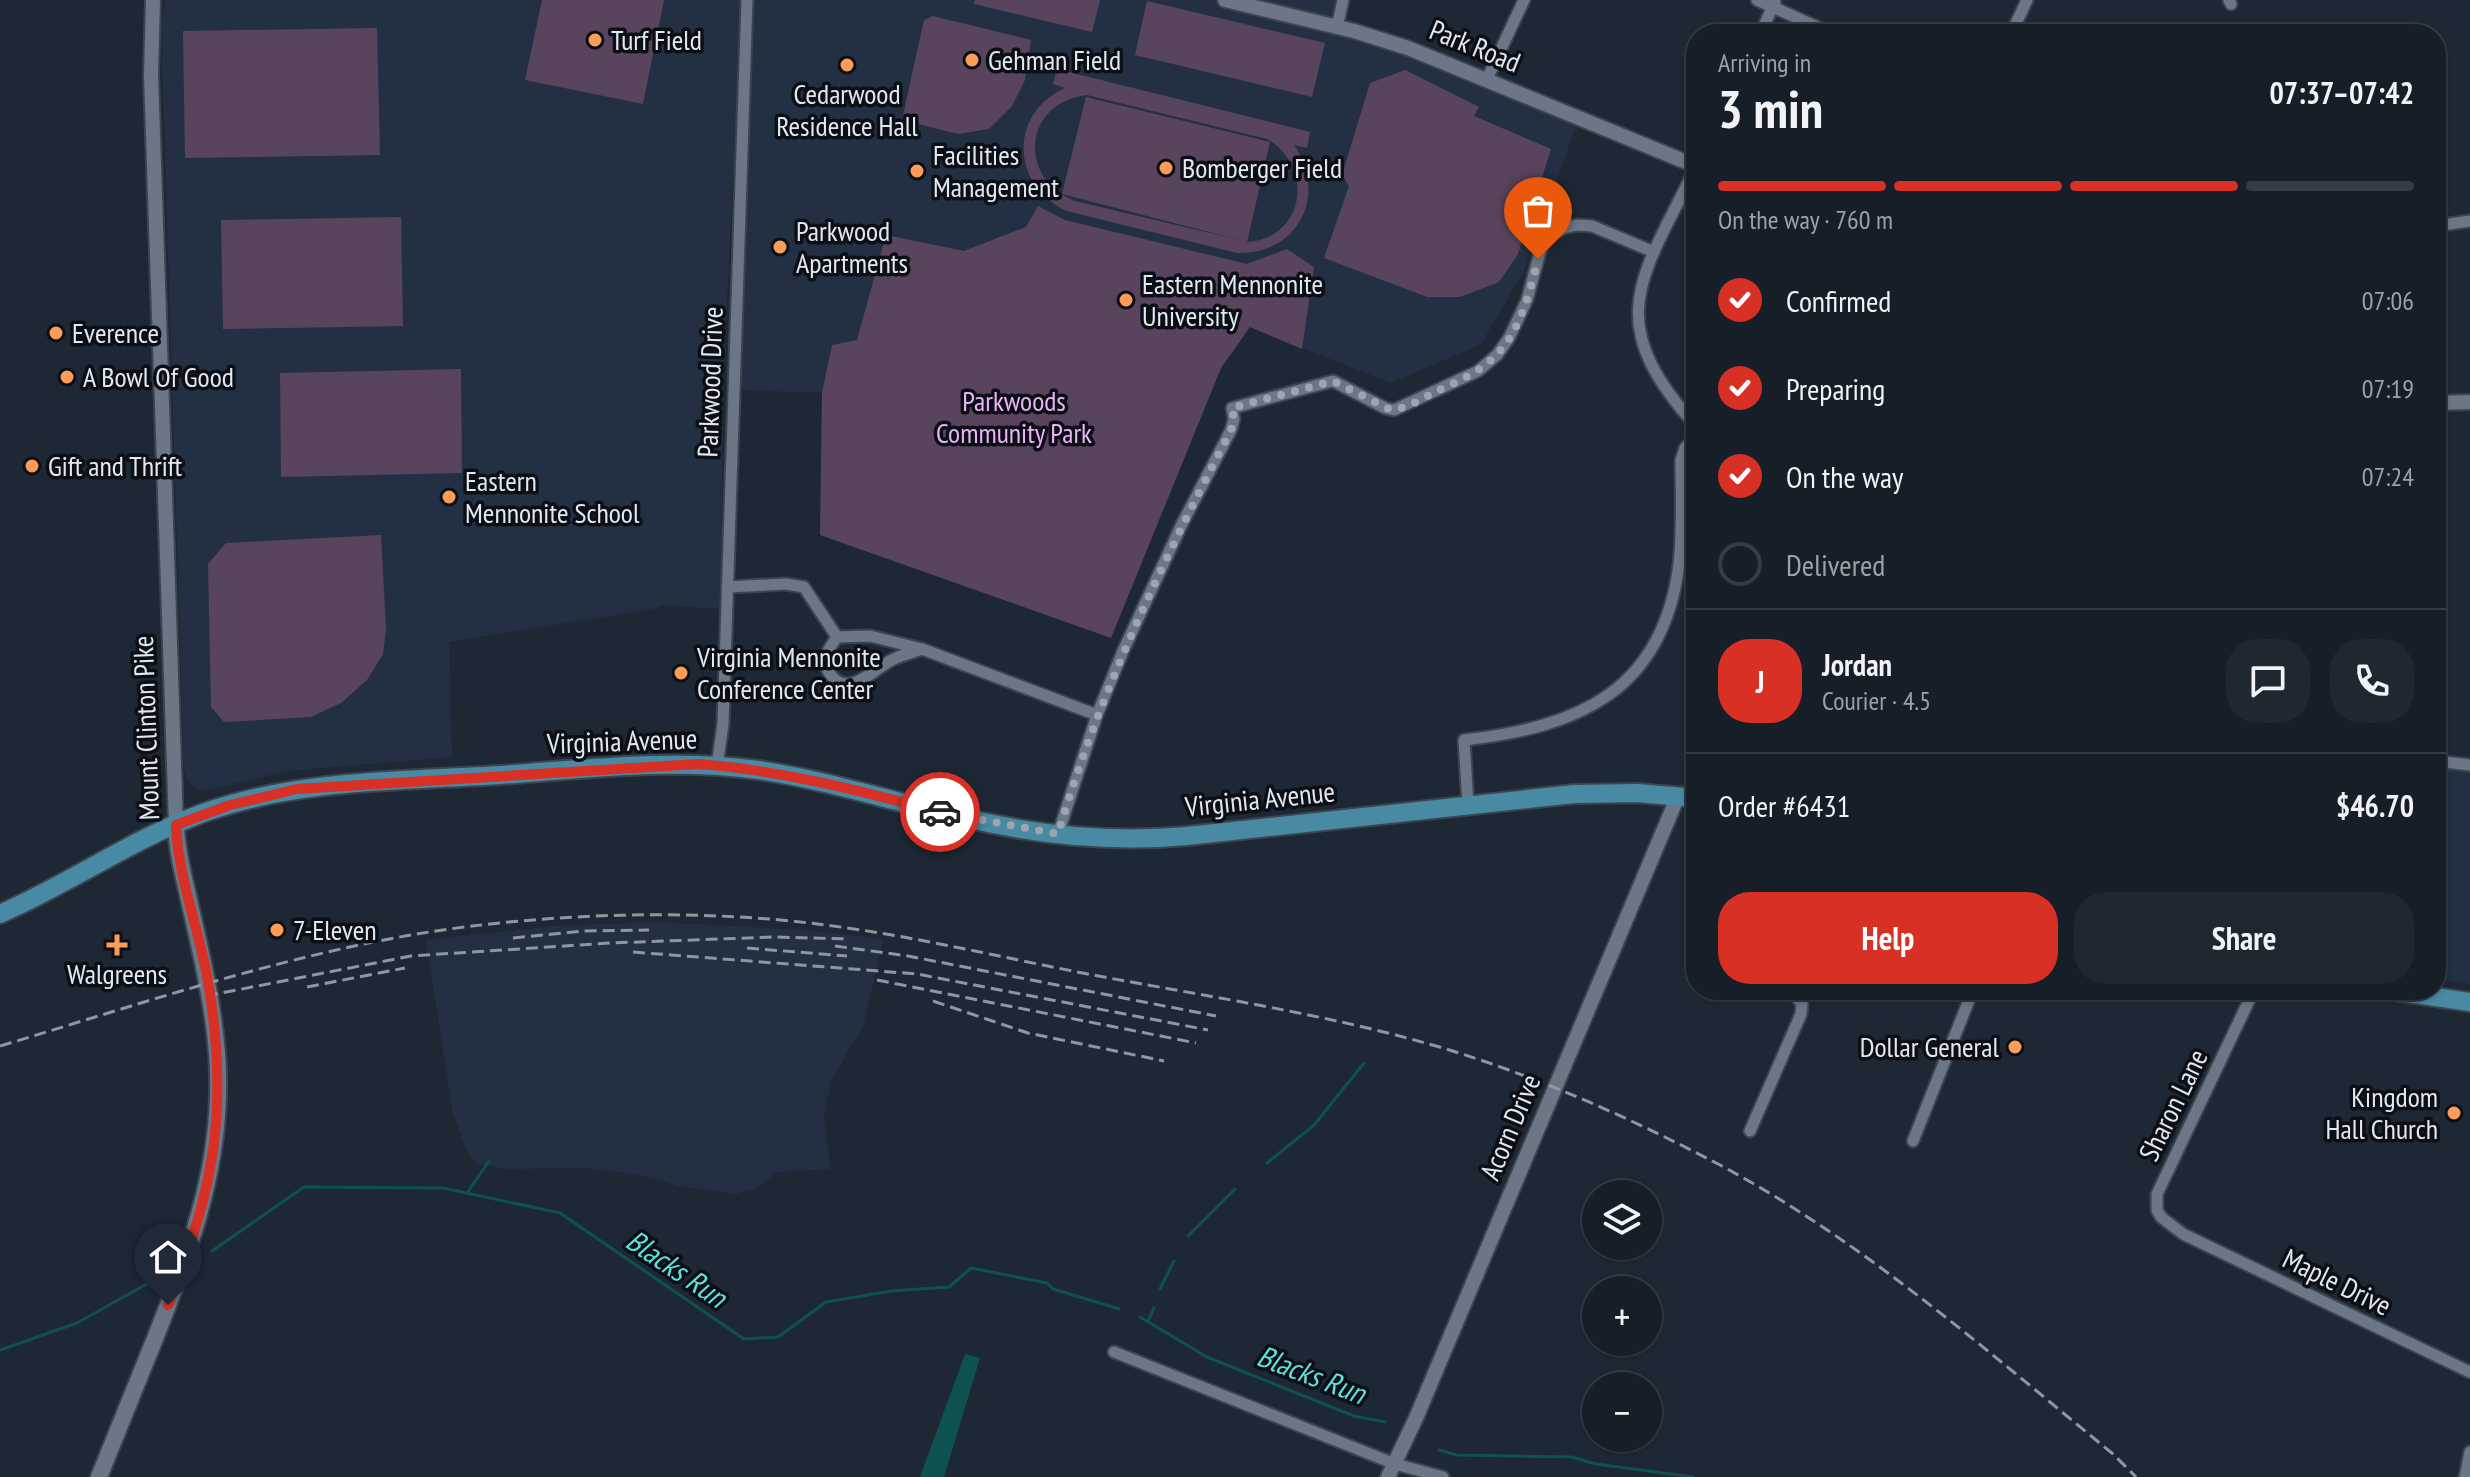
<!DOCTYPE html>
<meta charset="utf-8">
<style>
:root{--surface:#161e28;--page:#1f2730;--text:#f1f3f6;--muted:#9ea2a8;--line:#353c45;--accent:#d93025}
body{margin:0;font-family:"PT Sans Narrow",sans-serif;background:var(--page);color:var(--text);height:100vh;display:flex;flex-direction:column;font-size:30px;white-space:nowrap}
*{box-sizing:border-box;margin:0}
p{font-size:26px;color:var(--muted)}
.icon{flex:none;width:44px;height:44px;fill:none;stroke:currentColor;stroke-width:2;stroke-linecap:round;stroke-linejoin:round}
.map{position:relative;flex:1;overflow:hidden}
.drawer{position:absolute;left:1686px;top:24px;width:760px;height:976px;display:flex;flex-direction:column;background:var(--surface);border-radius:32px;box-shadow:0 2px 6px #0004,0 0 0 2px var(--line)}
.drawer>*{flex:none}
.fabs{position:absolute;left:1582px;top:1180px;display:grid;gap:16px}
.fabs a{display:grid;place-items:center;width:80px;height:80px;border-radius:50%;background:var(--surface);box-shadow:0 2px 6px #0004,0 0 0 2px var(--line);font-size:40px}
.pin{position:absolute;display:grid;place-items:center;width:68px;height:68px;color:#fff;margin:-82px -34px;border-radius:50% 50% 50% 0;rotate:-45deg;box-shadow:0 0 8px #0007}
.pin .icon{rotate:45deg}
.courier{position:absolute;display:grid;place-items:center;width:80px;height:80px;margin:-40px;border:6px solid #d93025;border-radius:50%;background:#fff;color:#222;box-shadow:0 2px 10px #0007}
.summary em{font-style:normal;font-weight:700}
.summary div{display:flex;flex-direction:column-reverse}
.summary{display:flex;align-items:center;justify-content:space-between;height:136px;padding:0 32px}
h1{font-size:52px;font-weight:700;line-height:60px}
.bar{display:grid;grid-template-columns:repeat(4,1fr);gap:12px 8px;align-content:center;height:96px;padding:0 32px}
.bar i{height:10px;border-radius:6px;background:var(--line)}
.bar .on{background:var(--accent)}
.bar p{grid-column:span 4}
.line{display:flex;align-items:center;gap:20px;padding:0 32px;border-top:2px solid var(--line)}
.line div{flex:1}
.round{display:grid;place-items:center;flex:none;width:84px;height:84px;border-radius:32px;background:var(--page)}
ol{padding:0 32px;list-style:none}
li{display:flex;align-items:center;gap:24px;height:88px}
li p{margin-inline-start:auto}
li .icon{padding:8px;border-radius:50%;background:var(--accent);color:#fff;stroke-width:4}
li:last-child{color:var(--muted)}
li i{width:44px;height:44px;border:4px solid var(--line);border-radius:50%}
.action{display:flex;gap:16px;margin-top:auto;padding:16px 32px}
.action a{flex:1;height:92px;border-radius:32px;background:var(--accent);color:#fff;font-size:32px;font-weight:700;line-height:92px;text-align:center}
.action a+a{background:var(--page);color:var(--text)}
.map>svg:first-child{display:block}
.built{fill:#233043}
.green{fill:#59445e;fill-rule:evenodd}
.water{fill:#0d5250}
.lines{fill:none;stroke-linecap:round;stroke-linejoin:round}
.stream{stroke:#0d5250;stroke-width:3}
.minor-casing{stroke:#3c454f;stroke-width:15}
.tertiary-casing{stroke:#3c454f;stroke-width:18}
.secondary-casing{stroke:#3c454f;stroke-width:20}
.primary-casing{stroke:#3c454f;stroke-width:22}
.minor{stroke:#6b7686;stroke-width:11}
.tertiary{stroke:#6b7686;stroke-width:14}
.secondary{stroke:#6b7686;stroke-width:16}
.primary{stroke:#4889a3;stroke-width:18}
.rail{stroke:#8e96a1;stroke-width:3;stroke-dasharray:12 6;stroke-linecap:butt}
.done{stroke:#9da5af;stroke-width:8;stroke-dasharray:0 14.4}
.route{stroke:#d93025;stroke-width:10}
.poi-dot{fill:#fd9c56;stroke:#0c1016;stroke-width:3}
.labels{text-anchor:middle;stroke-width:7;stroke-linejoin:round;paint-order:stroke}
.poi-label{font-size:28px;fill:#e2e8f1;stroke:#0c1016;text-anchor:start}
.street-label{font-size:28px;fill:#e2e8f1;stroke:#0c1016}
.park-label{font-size:28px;fill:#eab3f7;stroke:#0c1016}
.water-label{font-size:30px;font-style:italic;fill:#62ddda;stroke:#0c1016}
</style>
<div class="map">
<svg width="2470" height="1477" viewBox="0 0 2470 1477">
<rect width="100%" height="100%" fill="#1e2835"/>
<!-- built -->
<path class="built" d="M165,0h1172l-8,33 57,15 191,76 -54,149 -42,71 -90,39 -141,-56 -29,41 -110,270 -291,-103 2,-142 -81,-3 8,-218h-36l20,1 -10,215 -2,221 -58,-4 -11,4 -203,33 3,115 -165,14 -79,19 -12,-2 -9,-8 -3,-11 -23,-743z
M2436,765l34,5v214l-34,-6z
M657,922l146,8 80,9 -19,85 -33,57 -7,34 6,54 -54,3 -17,15 -23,7 -57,-8 -44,-12 -49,-6 -79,1 -30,-5 -10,-13 -14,-37 -27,-174 130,-14z"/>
<!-- green -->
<path class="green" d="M542,0h122l-21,104 -118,-24z
M975,0h125l-8,32 -118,-28z
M1147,1l178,42 -13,54 -177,-42z
M933,16l98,24 -6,40 -13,26 -23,23 -31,5 -56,-14 22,-100z
M377,28l3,127 -195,3 -2,-127z
M1057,69l253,63 -3,16 -13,-3c34,49 5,110 -57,108l-170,-42c-56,-25 -59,-97 -2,-123l-12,-4zM1087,95l180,44c48,28 38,99 -20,103l23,-100 -184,-45 -24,97 182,47 -169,-40c-59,-23 -51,-99 12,-106z
M1405,70l74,37 -5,9 77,33 -33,105 -19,28 -39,15h-33l-103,-39 25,-72 -7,-11 28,-92z
M1038,206l27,14 182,44 40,-15 27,18 -12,82 -52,-22 -29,41 -110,270 -291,-103 2,-142 10,-48 25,-5 29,-105 78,16 62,-24z
M401,217l2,109 -180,3 -2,-109z
M461,369l1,104 -181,4 -1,-104z
M381,535l5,94 -3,25 -16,26 -26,23 -30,14 -87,5 -13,-15 -3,-143 18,-21z"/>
<!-- water -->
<path class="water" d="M965,1354l15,4 -36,119h-24z"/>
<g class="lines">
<!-- stream -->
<path class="stream" d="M1267,1163l47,-38 50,-62
M467,1193l22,-32
M1188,1236l47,-47
M212,1251l92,-64 139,1 117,25 184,126 34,-2 48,-35 65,-11 58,-4 22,-19 76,15 6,6 66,20
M1160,1289l14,-28
M1140,1317l67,40 147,59 31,6
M1148,1321l6,-13
M0,1350l77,-27 77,-43
M1439,1450l18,5 115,2 24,7 97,13"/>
<defs>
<path id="minor" d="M1757,0l76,34
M2229,0l2,4
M1337,27l6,-27
M1760,34l15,-32
M2011,34l16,-34
M1487,79l37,-79
M1696,167c-55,112 -96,153 0,259
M2436,226l34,-5
M727,587l59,-3 18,3 33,50
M922,649l-52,-13 -33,1c-7,10 -16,21 -9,34 19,31 45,-2 64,-11 9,-5 20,-7 30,-11l175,66
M2436,761l34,4
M717,766l6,-42 24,-724
M1468,805l-4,-65c115,-13 199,-49 215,-176 4,-34 2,-69 2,-104l4,-12 11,-11
M1058,834l39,-119 26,-64 59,-127 49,-94 3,-11 -2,-11 101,-27 52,27 9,2 84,-39 19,-16 12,-17 18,-38 15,-55 11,-11 11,-6 13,-3 15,1 62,26
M2254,990l-97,204v16l4,7 22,17 287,138
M1750,1131l51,-117 1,-10 -11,-14
M1913,1141l60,-151
M1114,1352l281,112 48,13
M2465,1477l5,-25"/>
<path id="tertiary" d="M153,0l-2,75 25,750
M1225,0l129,31 54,17 288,118
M2436,403l34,-1
M1388,1477l28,-59 262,-622"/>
<path id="secondary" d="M99,1477c19,-47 38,-94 57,-141 37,-94 69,-180 61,-283 -4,-49 -15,-96 -26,-144 -6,-28 -14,-55 -15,-84"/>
<path id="primary" d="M0,914c69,-30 132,-75 203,-101 95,-34 199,-32 298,-38 85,-6 173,-17 257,-5 69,10 136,32 203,47 74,18 150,26 226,19l387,-42 63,-1 59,5
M2388,990l82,12"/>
</defs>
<!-- minor casing -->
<use href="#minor" class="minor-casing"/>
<!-- tertiary casing -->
<use href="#tertiary" class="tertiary-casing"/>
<!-- secondary casing -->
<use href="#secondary" class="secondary-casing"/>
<!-- primary casing -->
<use href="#primary" class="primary-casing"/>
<!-- minor -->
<use href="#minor" class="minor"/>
<!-- tertiary -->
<use href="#tertiary" class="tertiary"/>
<!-- secondary -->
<use href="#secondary" class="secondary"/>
<!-- primary -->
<use href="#primary" class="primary"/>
<!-- rail -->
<path class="rail" d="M513,938l70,-7 66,-1
M835,946l73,10 308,60
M747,948l100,8
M633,952l284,22 291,56
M877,980l319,63
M307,987l98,-19
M206,996l205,-40 199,-13 164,-6 75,2
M933,1001l95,32 136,28
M0,1046c137,-41 275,-88 417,-112 126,-21 281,-26 408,-9 89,11 179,33 268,50 122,23 248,41 366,78 91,29 177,68 261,112 144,77 267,186 393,289l23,23"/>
</g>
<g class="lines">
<!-- done -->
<path class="done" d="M940,812l118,22c43,-146 104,-270 173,-404l3,-11 -2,-11 101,-27 58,29c15,-1 32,-12 46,-19 13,-6 27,-12 39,-20 40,-23 52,-71 62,-112"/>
<!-- route -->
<path class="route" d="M168,1305c47,-116 61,-199 40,-324 -9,-52 -30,-103 -32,-156l54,-20 67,-16 401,-25c83,6 163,27 242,48"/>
</g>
<!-- markers -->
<g class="poi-dot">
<circle cx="595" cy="40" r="8"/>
<circle cx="972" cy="60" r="8"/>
<circle cx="847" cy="65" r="8"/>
<circle cx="1166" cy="168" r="8"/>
<circle cx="917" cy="171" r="8"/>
<circle cx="780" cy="247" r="8"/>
<circle cx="1126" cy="300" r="8"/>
<circle cx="56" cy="333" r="8"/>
<circle cx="67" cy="377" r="8"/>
<circle cx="32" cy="466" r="8"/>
<circle cx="449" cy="497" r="8"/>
<circle cx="681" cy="673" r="8"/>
<circle cx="277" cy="930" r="8"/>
<path d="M113 933h8v8h8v8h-8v8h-8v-8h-8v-8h8z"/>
<circle cx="2015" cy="1047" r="8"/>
<circle cx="2454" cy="1113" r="8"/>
</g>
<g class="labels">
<!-- poi labels -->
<g class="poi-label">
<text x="611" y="50">Turf Field</text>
<text x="988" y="70">Gehman Field</text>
<text x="847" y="104" text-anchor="middle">Cedarwood<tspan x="847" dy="32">Residence Hall</tspan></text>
<text x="933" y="165">Facilities<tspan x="933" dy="32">Management</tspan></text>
<text x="1182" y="178">Bomberger Field</text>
<text x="796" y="241">Parkwood<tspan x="796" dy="32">Apartments</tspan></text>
<text x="1142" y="294">Eastern Mennonite<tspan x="1142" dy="32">University</tspan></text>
<text x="72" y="343">Everence</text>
<text x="83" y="387">A Bowl Of Good</text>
<text x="48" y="476">Gift and Thrift</text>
<text x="465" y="491">Eastern<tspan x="465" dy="32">Mennonite School</tspan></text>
<text x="697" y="667">Virginia Mennonite<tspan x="697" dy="32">Conference Center</tspan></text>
<text x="293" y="940">7-Eleven</text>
<text x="117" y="984" text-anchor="middle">Walgreens</text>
<text x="1999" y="1057" text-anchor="end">Dollar General</text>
<text x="2438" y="1107" text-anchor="end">Kingdom<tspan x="2438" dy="32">Hall Church</tspan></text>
</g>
<!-- street labels -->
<g class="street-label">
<text transform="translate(1475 46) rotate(22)" y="10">Park Road</text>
<text transform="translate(710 382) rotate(-88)" y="10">Parkwood Drive</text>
<text transform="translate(146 728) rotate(-92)" y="10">Mount Clinton Pike</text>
<text transform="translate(622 741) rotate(-2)" y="10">Virginia Avenue</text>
<text transform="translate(1260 799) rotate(-6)" y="10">Virginia Avenue</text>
<text transform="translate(2173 1105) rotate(-64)" y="10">Sharon Lane</text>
<text transform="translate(1510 1127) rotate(-67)" y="10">Acorn Drive</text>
<text transform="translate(2337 1282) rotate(26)" y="10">Maple Drive</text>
</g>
<!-- park labels -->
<g class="park-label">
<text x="1014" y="411">Parkwoods<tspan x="1014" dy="32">Community Park</tspan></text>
</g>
<!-- water labels -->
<g class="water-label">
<text transform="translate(676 1269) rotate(34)" y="10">Blacks Run</text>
<text transform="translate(1311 1375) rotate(21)" y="10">Blacks Run</text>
</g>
</g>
</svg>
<div class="fabs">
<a><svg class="icon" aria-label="layers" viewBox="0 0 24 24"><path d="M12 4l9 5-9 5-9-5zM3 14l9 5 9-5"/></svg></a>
<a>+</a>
<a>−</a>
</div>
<div class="pin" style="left:1538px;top:259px;background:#ea580c"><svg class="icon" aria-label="bag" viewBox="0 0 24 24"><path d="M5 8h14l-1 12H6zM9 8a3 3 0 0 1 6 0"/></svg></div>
<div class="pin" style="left:168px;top:1305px;background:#1f2937"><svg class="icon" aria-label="home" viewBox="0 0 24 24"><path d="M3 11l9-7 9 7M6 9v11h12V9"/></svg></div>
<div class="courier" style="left:940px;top:812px"><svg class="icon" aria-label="car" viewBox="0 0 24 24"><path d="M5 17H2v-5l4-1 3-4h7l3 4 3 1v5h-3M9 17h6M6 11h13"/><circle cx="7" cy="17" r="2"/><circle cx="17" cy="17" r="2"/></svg></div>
<section class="drawer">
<div class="summary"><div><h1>3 min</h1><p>Arriving in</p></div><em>07:37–07:42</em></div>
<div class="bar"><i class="on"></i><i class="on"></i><i class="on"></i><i></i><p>On the way · 760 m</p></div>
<ol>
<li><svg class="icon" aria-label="check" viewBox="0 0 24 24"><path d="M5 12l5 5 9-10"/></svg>Confirmed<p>07:06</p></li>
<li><svg class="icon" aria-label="check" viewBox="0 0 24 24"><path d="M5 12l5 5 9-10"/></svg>Preparing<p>07:19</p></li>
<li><svg class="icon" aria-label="check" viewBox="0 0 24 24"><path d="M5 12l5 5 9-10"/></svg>On the way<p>07:24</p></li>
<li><i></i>Delivered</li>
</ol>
<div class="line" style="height:144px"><b class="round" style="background:var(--accent);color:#fff">J</b><div><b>Jordan</b><p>Courier · 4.5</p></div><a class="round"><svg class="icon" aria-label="chat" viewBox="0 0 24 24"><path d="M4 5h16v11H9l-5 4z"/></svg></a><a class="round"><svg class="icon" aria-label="phone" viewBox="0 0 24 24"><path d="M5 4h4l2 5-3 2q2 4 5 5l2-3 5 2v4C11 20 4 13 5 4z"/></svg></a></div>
<div class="line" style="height:104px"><div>Order #6431</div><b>$46.70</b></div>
<div class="action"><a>Help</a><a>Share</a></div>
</section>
</div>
